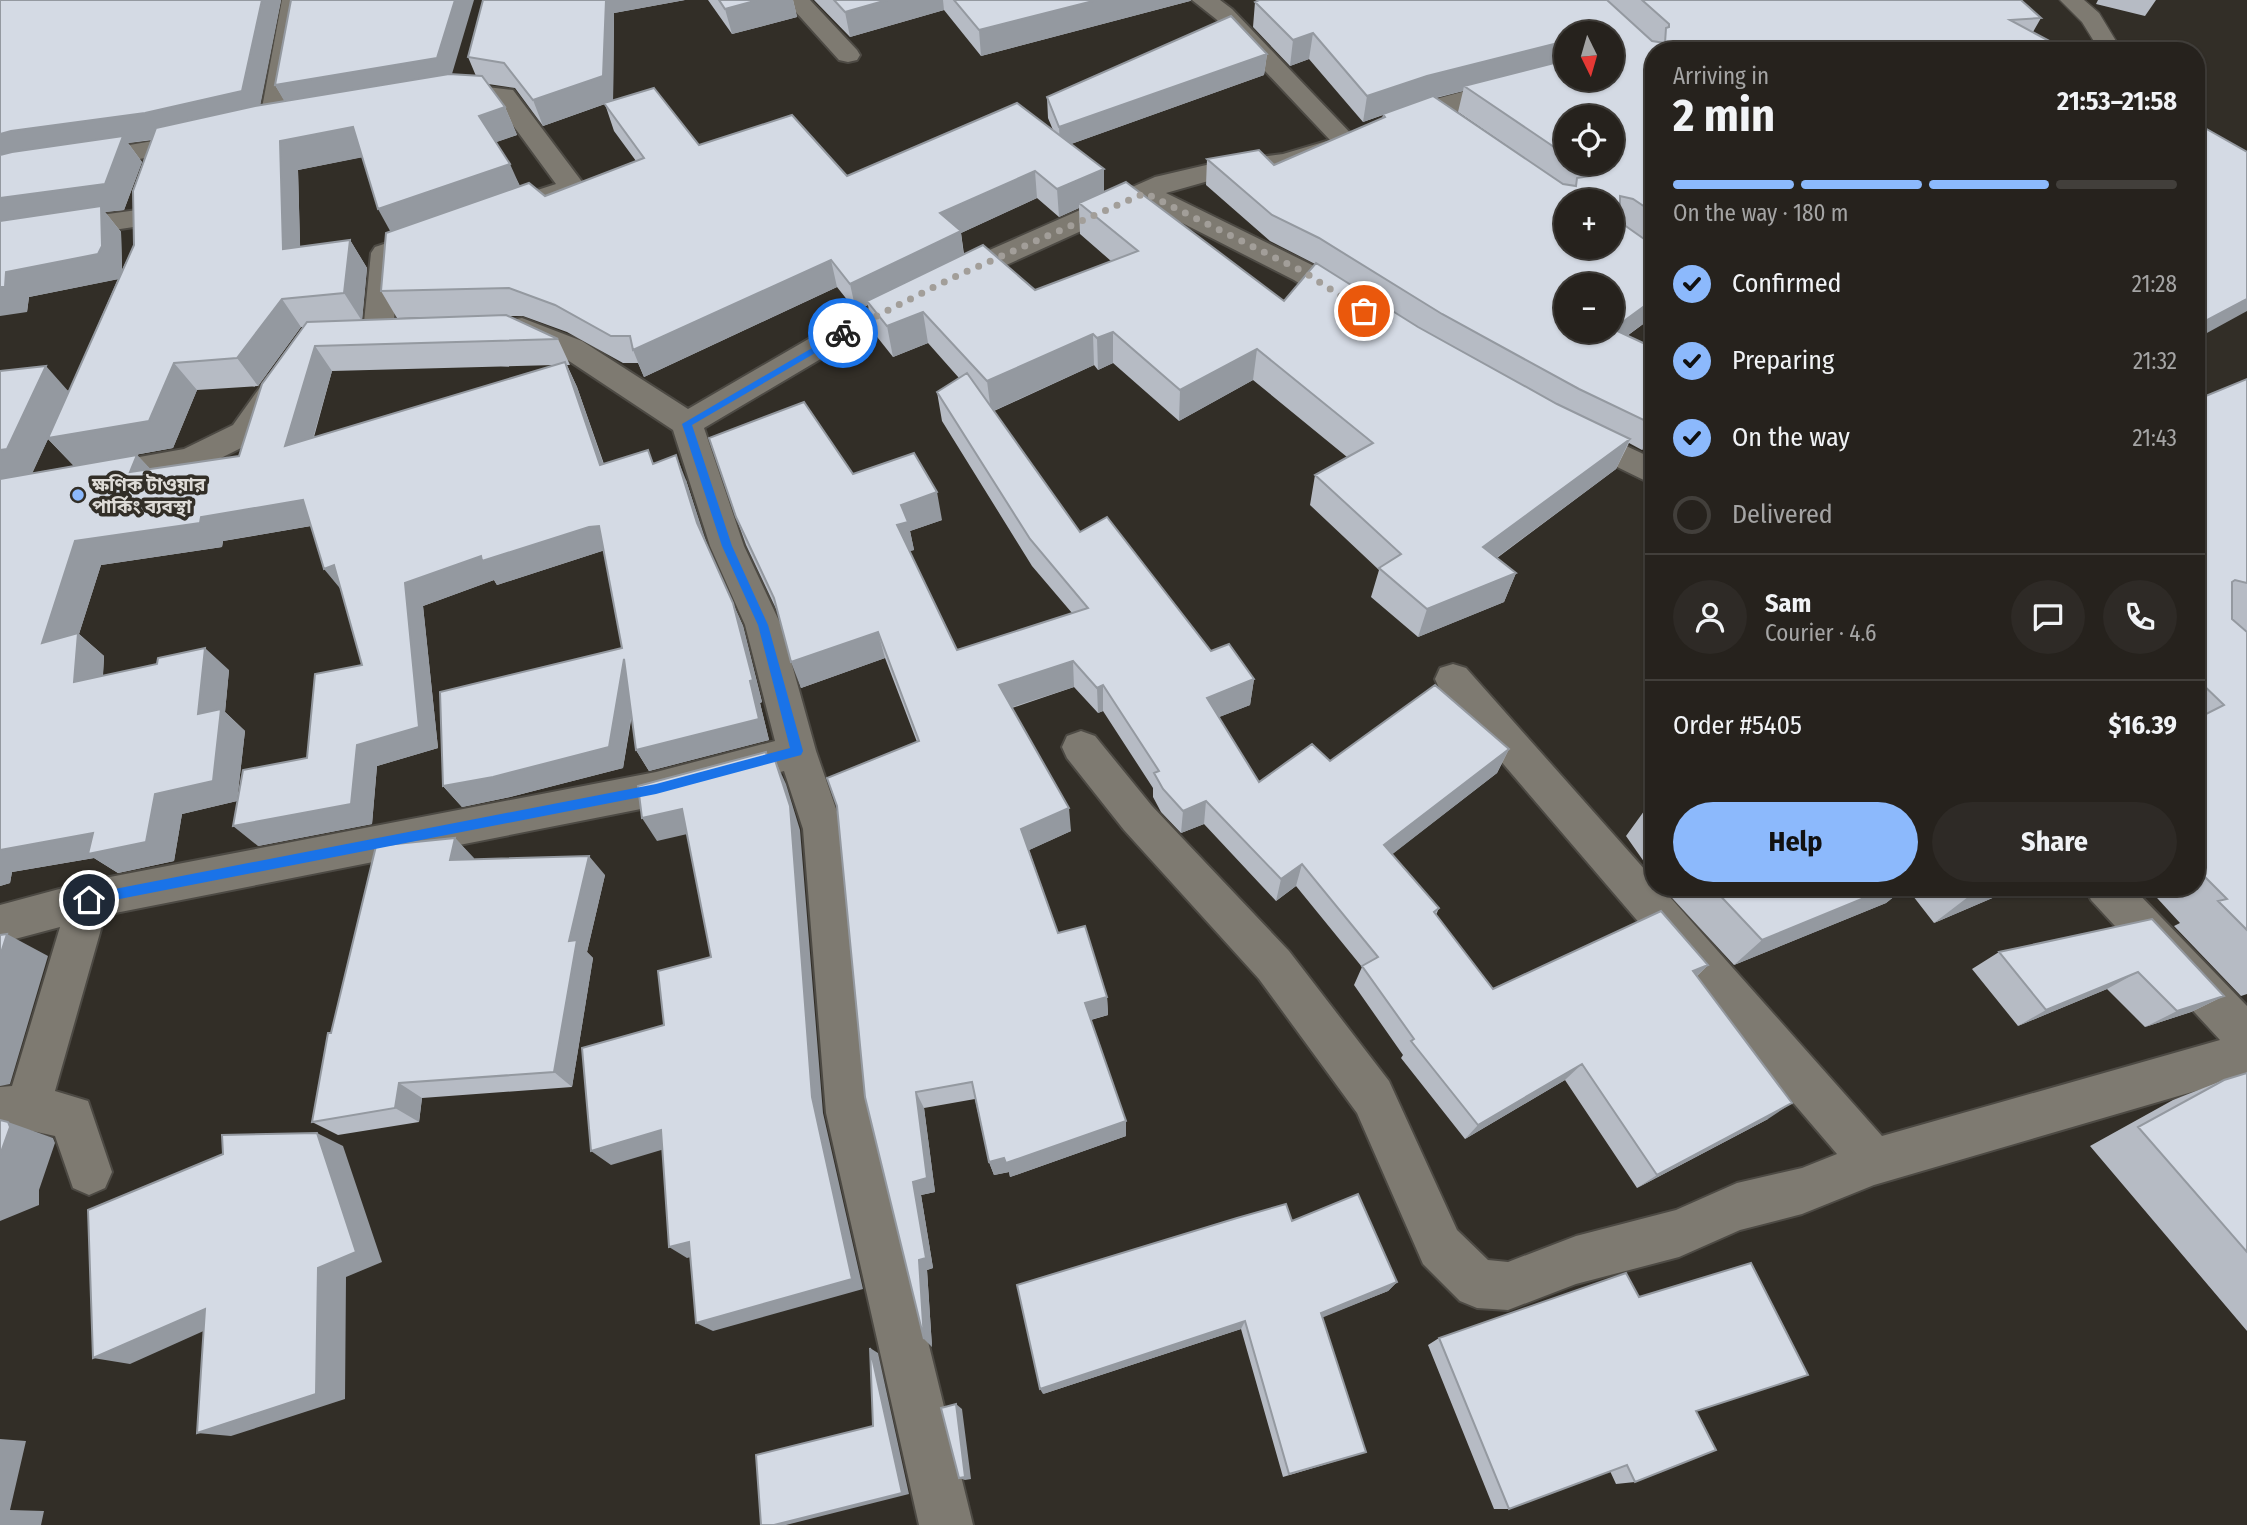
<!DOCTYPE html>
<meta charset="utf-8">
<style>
:root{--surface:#26221d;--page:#2e2a26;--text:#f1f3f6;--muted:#a4a4a4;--line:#423f3b;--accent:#8cb9fc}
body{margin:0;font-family:"Fira Sans Condensed","Noto Sans Bengali",sans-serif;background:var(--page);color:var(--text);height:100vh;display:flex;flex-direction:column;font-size:26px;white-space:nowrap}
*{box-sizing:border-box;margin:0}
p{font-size:23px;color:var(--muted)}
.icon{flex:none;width:38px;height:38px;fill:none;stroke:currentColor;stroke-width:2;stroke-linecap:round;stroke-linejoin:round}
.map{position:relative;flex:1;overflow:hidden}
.details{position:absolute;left:1645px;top:42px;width:560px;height:854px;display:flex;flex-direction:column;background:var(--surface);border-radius:28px;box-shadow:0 2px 5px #0004,0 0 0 2px var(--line)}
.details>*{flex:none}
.needle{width:46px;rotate:175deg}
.fabs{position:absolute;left:1554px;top:21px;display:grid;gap:14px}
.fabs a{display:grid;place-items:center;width:70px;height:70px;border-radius:50%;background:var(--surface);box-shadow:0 2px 5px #0004,0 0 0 2px var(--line);font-size:35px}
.pin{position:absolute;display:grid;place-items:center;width:60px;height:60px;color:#fff;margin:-30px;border:4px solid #fff;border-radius:50%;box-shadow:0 2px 7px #0007}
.courier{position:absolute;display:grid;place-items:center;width:70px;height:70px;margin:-35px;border:5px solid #1a73e8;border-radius:50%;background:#fff;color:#222;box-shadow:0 2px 9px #0007}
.overview em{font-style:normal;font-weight:700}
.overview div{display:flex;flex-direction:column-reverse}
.overview{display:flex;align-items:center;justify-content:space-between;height:119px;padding:0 28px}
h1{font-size:46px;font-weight:700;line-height:52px}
.bar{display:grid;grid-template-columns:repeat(4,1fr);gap:10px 7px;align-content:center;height:84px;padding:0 28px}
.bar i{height:9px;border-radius:5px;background:var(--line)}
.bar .on{background:var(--accent)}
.bar p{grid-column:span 4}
.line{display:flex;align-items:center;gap:18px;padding:0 28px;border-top:2px solid var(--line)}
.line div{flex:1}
.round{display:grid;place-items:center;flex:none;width:74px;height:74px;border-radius:37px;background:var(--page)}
ol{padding:0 28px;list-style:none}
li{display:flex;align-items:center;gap:21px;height:77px}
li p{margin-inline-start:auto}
li .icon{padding:7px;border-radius:50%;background:var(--accent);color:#111;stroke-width:4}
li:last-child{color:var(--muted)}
li i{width:38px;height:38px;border:4px solid var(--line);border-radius:50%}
.action{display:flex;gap:14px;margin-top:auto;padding:14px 28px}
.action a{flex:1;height:80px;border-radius:42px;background:var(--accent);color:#111;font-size:28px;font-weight:700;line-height:80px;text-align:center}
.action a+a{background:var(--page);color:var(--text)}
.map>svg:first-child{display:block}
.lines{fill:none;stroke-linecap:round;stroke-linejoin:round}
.pedestrian-casing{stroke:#4d4a44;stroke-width:3}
.minor-casing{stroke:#4d4a44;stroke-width:4}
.pedestrian{fill:#7e7a71;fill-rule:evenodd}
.minor{fill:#7e7a71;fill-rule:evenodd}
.wall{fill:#b6bbc4;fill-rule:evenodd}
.shaded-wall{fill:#9499a0}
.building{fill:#d4dae4;stroke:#9499a0;stroke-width:2;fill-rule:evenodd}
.route{fill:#1a73e8}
.done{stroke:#a29e99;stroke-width:7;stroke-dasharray:0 12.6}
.poi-dot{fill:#8cb9fc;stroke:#322e27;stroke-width:2.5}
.labels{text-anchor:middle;stroke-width:7;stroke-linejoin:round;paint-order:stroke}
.poi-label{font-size:19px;font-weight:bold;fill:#dedbd7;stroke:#322e27;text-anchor:start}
</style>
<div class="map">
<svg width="2247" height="1525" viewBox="0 0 2247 1525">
<rect width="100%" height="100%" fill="#322e27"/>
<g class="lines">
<defs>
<path id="pedestrian" d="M2060,0h24l15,13 23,38h-22l-18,-29z"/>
<path id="minor" d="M282,0h24l-21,124 -4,6 -9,2 -9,-2 -4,-6z
M785,0h25l47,50 3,5 -3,5 -9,2 -9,-2z
M1192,0h28l12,9 125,131 -4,6 -11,1 -4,7 -52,16 -67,8 -53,15 148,73 46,29 5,7 -5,7 -10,3 -10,-3 -46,-29 -151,-77 -181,82 -116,59 -142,84 40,118 37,79 35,126 27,78 29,284 101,412h-54l-93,-412 -23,-284 -19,-58 -128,35 -551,109 -50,176 33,10 24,71 -7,16 -16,7 -16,-7 -18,-52 -27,-6 -28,3v-46l12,-1 48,-159 -60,16v-38l89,-24 567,-109 119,-31 -30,-116 -35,-79 -37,-116 -113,-75 -41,-17 -19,-2 -4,-7 4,-7 22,-4 60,23 106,68 136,-79 118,-59 213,-94 64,-15 64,-8 47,-14 -114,-121z
M1566,66v13h9l-180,50 -9,-2 -4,-6c11,-16 156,-47 184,-55z
M462,84l51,6 73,97 -4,6 -56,18 -10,-2 -4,-6 4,-6 40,-13 -60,-82 -60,-2 -4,-5 4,-5z
M200,133l9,2 4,6 -4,6 -209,36v-16z
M137,210l10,3 4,6 -4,6 -147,22v-18z
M396,240l10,3 4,6 -4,6 -7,3 -6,74 -4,7 -11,3 -11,-3 -4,-7 8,-79 4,-6z
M279,373l11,3 5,8 -40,57 -52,26 -203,39v-24l184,-33 49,-24 35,-49z
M1577,423l77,36v26l-88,-43 -5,-8 5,-8z
M1453,664l13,4 188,212v7h7l221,249 338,-96 -129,-140 -6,-13h47l115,119v70l-373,109 -72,29 -62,16 -61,27 -103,27 -68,26 -31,-2 -17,-7 -37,-37 -66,-151 -98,-134 -135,-149 -57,-72 -5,-11 5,-11 14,-5 14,5 57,70 137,145 100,130 68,149 31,30 20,2 68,-26 100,-26 61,-27 65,-15 35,-14 -397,-464 -5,-11 5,-11z"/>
</defs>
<!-- pedestrian casing -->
<use href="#pedestrian" class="pedestrian-casing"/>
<!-- minor casing -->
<use href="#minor" class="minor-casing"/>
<!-- pedestrian -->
<use href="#pedestrian" class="pedestrian"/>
<!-- minor -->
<use href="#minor" class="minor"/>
</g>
<!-- wall -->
<path class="wall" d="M0,0h281l-21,105 25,-4 -10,-16 177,-10 24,1 -8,-19 15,-57h202l-71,13 -1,88 86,44 148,31 206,-46 -5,-12 -1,-21 220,-43 -3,21 -193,69 33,25v22l180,110 31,-37 -45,-23 -64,-56 1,-26 67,6 108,-47 1,-3 -20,7 -54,-63 -19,7 -37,-39 2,-25 4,-2h762l20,18 -8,14 -379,19v265l-27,20 27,12v94l-12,8 -13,-7 -13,26 -119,89 19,15 -12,29 -86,35 -47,-40 8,-27 -69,-65 5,-30 32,-18 -94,-77 -74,41 -66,-58 -15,7 -4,-5 -100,46 86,121 131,119 43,28 -4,26 -31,12 40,65 71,-21 179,-12 -12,24 -105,81 47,54 -3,7 57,74 215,-24 -11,11 71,143 -131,69 -72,-108 -100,59 -64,-81 2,-3 -49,-70 8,-18 -66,-81 -20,15 -72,-77 -23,9 -20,-21 -8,-15v-9l-50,-77 -5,2 -24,-26 -62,21 59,123 -42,19 29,83 49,64 1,18 -17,5 35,116 -116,41 -1,-5 -15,3 -5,-13 -14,-63 -51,9 11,84 -14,3 12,73 -6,2 5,77 -67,-250 52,-355 -32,-84 -84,30 -24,-77 -31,-66 -10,-28 117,-43 89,46 -32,11 4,19 -5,1 48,99 115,-37 -40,-47 -90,-145 -5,-29 22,-14 -31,-35 -35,14 -19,-24 -6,-28 -12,6 -19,-24 -193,90 -6,-14h-15l-56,-31 -44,-16h-16l51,23 12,26h-3l10,22 27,77 50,-1 32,17 20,63 37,83 19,76 -2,1 9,37 -120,31 -13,-21 -4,-35 -9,53 -113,29 -48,10 -19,-21 179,-138 -18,-97h-2l-105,34 -3,-5 -71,26 15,142 -61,18 -5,58 -114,22 49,-88 55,-93 -21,-75 -30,-64 -88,15 -1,6 -121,18 -22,69 25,22 -1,20 126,-6 -4,42 20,19 -8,70 -55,13 -8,47 -56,12 -24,-15 -82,14 -2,11 -10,3v-515l69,20 49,-112 -89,18 -2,15zM1566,33h46l-46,46zM488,84l27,4 28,38 62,-22 9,27 22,30 -91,35 -25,-10 -24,-44 21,-7 -12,-28zM1463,91l-5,21 106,73 -128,-87zM1566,117l46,46h-46zM152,140l-18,105 -12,25 -1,-38 -16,-20 19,-2 18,-48 -14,-19zM362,157l29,74 -10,60 16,27 58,-1 -93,3 5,-52 -17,-28 -50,7 -2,-77zM1037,198l22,19 20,-9 1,26 31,27 -76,29 -71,-36 -3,-21zM301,327h3l-65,129 -89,13 -13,-14 -105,18 16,-34 26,27 99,-18 24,-58 61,-4zM555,365l-241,72 18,-66z
M708,0h85l4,17 -65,17z
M814,0h377l-1,1 -209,55 -37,-46 -94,27z
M2098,0h58l-11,16 -49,-12z
M2247,379v615l-6,2 -67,-70 6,-3 -33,-36h49v-487z
M1654,805v71l-28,-40 21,-29z
M455,838l19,21 131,16 -18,77 6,6 -21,129 -150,11 -3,24 -81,13 -26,-13 19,-89z
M1662,887h244l-20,16 -152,62z
M1906,887h112l-84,36z
M2152,919l72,77 -33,16 -46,15 -38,-38 -89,37 -46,-57 27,-17z
M2247,1073v258l-157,-185 83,-46 51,-20z
M1292,1221l105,61 -9,9 -66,26 44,135 -83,25 -42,-148 -198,65z
M1439,1338l257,73 -61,71 -19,2 -6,-13 -101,38h-15l-66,-164z"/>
<!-- shaded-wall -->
<path class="shaded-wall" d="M262,0h19l-23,117 -95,21 -35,5 14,19 -18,48 -19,2 16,20 1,39 -3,8 -90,18 -2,15 -27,4v-182z
M455,0h19l-25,84 -159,27 -15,-26z
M606,0h79l-71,13 -1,88 -70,25 -10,-26z
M758,0h35l4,17 -65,17 -7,-25z
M887,0h56l1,10 -94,27 -5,-25z
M1097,0h94l-1,1 -209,55 -2,-26z
M1313,33l-4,26 -19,7 3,-26z
M1566,41v23l-102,22 -1,5 -42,10 -58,21 4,-26 60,-20z
M1267,54l-3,21 -204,73 -1,-21z
M505,107l12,28 -26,9 -12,-28z
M353,127l16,29 -71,14 3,107 -18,-28 -3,-108z
M510,164l13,29 -129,45 -16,-29z
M1104,169v27l-25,7v5l-20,9 -2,-28z
M1035,171l2,27 -76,35 3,25 -97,43 1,4 -12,6 -6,-27 90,-71z
M350,240l17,28 -5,53 -18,-28z
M831,260l6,27 -193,90 -11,-27z
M282,299l19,28 -43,59 -21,-28z
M1654,299v17l-52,38 11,-25z
M2247,299v12l-51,28v-13z
M923,312l5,31 -35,14 -6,-31z
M1113,332v31l-15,7 -1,-32z
M1093,334l1,31 -103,47 -4,-31z
M315,346l17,25 -28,99 -19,-24z
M1257,349l-4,31 -74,41 1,-31z
M565,362l12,25 35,102 -12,-24z
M174,363l23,27 -24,58 -99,18 -26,-27 -16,35 -32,6v-30l46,-84 23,26z
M1654,427v14l-12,9z
M1630,439l-14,30 -144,107 11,-29z
M137,455l23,24 -30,-7z
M676,455l10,25 22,67 -11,-24z
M937,492l5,28 -32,11 4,19 -11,3 -6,-28 4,-20z
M303,500l19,24 -99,17 -1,6 -121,18 -22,69 25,22 -3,48 -27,-22 -32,-39 33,-102 126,-24z
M599,526l13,24 -10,1 -105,34 -3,-5 -71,26 15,142 -61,18 -5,58 -114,22 -25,-20 124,-81 48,-162 76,-27 108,-29z
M334,565l9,27 -19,-23z
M1516,573l-12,29 -86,35 9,-28z
M733,603l10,23 19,76 -2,1 9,37 -120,31 -13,-21z
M878,632l7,26 -84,30 -10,-26z
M205,648l24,22 -4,42 20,19 -8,70 -55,13 -8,47 -56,12 -24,-15 -82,14 -2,11 -10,3v-36l155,-56 43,-80z
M624,659l13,22 -14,87 -113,29 -48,10 -19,-21z
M1073,661l1,26 -71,23 -4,-25z
M1254,679l-4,26 -46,18 3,-25z
M1103,685v26l-5,2 -1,-25z
M1509,749l-12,24 -121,94 8,-22z
M775,760l11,24 14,46 23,283 40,176 -150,42 -17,-8 116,-226z
M1206,801l-2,23 -23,9 2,-22z
M1069,808l2,23 -46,21 -4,-23z
M682,809l14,23 -39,9 -15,-23z
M455,838l19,20 -4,21 -20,-19z
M589,856l16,19 -18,77 6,6 -21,129 -18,-15 15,-131z
M1302,864l-6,22 -20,15 5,-22z
M1891,887h15l-20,16 -152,62 28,-25z
M1991,887h27l-84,36 34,-26z
M7,934l41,22 -38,128 -10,2v-130z
M1708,965l-20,19 5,-13z
M2138,972l-31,17 -89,37 28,-16z
M2224,996l-33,16 -46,15 32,-16z
M1107,997l1,18 -22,6 -1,-18z
M1582,1064l-17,16 -100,59 13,-14z
M399,1083l23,15 -3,24 -24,-14z
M916,1092l8,16 11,84 -14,3 12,73 -6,2 5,77 -8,-8 -11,-157z
M1792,1103l-24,16 -131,69 20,-13z
M1126,1121v15l-116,41 -1,-5 -15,3 -5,-13z
M8,1122l45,16 2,5 -16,47v15l-39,16v-66z
M661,1130l17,15 -67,20 -20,-14z
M317,1133l26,13 39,116 -36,15 -1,122 -114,37 -34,-3 121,-165z
M689,1242l17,11 -19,5 -18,-11z
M1397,1282l-9,9 -74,30 7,-8z
M205,1309l32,7 -107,48 -37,-6z
M1245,1321l-4,8 -198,65 -3,-5z
M870,1348l8,5 31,141 -123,31h-12l128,-32z
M956,1404l6,5 9,70 -6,1 -6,-2z
M0,1439l26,2 -16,69 34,1 -3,14h-41z"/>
<!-- building -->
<path class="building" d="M0,0h262l-20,91 -97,22 -134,18 -11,3z
M291,0h164l-18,58 -162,27z
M483,0h123l-3,76 -70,24 -29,-37 -36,-6z
M719,0h39l-33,9z
M834,0h53l-42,12z
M954,0h143l-118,30z
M1259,0h348l45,41 13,2 1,-15 3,-1v-3l-27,-24h379l20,18 -31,2 58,31h-414v162l-21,-14 -13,-3v26l34,24v53l-41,30 41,19v77l-75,-36 -137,-75 -123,-76 -47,-23 -65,-56 52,-9 15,15 111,-48 -2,-3 50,-18 130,88 13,2 1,-8 13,-2 -4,-8 -8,-5h34v-46h-46v38l-102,-69 102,-26v19h46v-46h-46v8l-139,35 -60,20 -54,-63 -20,7 -38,-38zM1566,201h46v46h-46zM1566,285h46v46h-46z
M1231,16l36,38 -208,73 -12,-30z
M449,74l33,2 23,31 -26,9 31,48 -132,45 -25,-82 -73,14 3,108 67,-9 -6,53 -62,6 -45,59 -63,5 -25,58 -101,17 86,-193 -1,-54 23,-63 99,-22z
M654,88l45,57 93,-30 55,61 170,-73 87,66 -47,20 -22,-18 -95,42 21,18 -111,53 -19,-24 -198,90 -3,-14h-19l-56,-31 -46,-17 -128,3 5,-58 143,-50 16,13 99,-38 -40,-55z
M2196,123l51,29v147l-51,27z
M123,136l-18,48 -105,14v-43l12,-3z
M1126,182l158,119 32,-38 102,64 139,77 73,35 -147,108 33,26 -89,36 -48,-41 22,-14 -86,-79 58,-32 -116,-94 -77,41 -67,-58 -16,6 -4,-4 -106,47 -64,-69 -36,14 -20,-25 116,-56 52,45 103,-39 -59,-48z
M101,206l1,40 -4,8 -92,18 -1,15h-5v-66z
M506,315l52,24 -243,7 -30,100 280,-84 35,103 48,-15 5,14 23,-9 21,68 36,80 20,77 -3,1 9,38 -123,31 -12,-91 -15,88 -116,30 -50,9 -3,-94 182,-44 -23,-122 -10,1 -107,34 -1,-5 -76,27 14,144 -62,18 -6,59 -118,22 10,-56 64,-12 8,-84 47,-9 -28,-100 -10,4 -21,-69 -102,17 -1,6 -125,18 -33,102 36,-10 -4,49 83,-18 1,-6 47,-10 -7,66 23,-5 -8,72 -58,13 -9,48 -58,12 5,-21 -93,17v-371l137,-24 -7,17 109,-16 23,-72 45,-62z
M46,366l-39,83 -7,1v-79z
M967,373l113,159 27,-15 104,134 18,-7 25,35 -47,19 52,84 53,-38 18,17 105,-76 74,64 -125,96 55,63 -5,4 59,77 168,-78 47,54 -15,6 99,132 -135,72 -75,-111 -104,61 -67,-84 3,-2 -52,-73 16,-9 -76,-93 -21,15 -75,-78 -23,10 -20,-22 -9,-16 5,-2 -56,-86 -6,3 -24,-27 -74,24 70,123 -48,21 37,104 27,-7 22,71 -22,6 41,118 -120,42 -2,-5 -15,4 -17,-80 -56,10 11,86 -14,4 13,76 -7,2 5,79 -59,-242 -28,-291 -10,-28 92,-37 -41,-109 -87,30 -17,-64 -38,-81 -27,-79 95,-36 49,72 61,-21 23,39 -36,13 7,17 -11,3 60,125 131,-42 -58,-69 -93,-147z
M2247,379v204l-12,-3 -3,2v37l15,13v298l-29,-29 9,-2 -31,-31v-149l28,-14 -28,-27v-278z
M766,752l2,10 7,-2 15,46 22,291 40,182 -156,44 -7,-81 -20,5 -8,-117 -70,21 -9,-103 82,-23 -6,-54 53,-14 -29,-148 -40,9 -4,-32z
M1654,805v11l-7,-9z
M455,838l-5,22 139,-4 -20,85 8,-1 -23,132 -155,11 -4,25 -83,14 16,-89h3l45,-187z
M1712,887h179l-129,53z
M1960,887h31l-23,10z
M2152,919l72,77 -47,15 -39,-39 -92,38 -47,-58z
M7,934l-7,22v-21z
M2247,1073v179l-109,-125 86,-47z
M0,1120l8,2 2,5 -10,28z
M317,1133l39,119 -38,16 -2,126 -119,39 8,-124 -112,49 -5,-148 135,-56 -1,-19z
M1358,1194l39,88 -76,31 45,139 -77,22 -44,-153 -205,68 -23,-104 220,-67 49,-14 6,17z
M1751,1263l57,112 -112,36 20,39 -81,32 -8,-17 -118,44 -70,-171 187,-65 13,24z
M870,1348l32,145 -128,32h-13l-5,-70 117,-29z
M956,1404l9,73 -6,1 -18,-70z"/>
<!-- route -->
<path class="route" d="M843,330l4,3 -1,2 -154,90 40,121 36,79 35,126 -2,4 -145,39 -567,111 -5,-1 -1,-4 6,-6 567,-110 134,-36 -32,-123 -36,-79 -40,-122z"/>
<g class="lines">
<!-- done -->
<path class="done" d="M843,333l109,-55 193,-85 159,79 60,39"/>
</g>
<!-- markers -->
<circle class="poi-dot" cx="78" cy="495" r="7"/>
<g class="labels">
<!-- poi labels -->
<g class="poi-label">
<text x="92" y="491">ক্ষণিক টাওয়ার<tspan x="92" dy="22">পার্কিং ব্যবস্থা</tspan></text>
</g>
</g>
</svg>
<div class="fabs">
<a><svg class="needle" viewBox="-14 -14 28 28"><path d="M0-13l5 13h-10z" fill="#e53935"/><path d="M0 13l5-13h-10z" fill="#a4a4a4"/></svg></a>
<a><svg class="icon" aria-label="locate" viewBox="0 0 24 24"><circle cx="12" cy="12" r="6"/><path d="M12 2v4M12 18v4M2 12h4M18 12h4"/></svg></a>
<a>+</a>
<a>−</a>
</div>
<div class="pin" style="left:1364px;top:311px;background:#ea580c"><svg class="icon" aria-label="bag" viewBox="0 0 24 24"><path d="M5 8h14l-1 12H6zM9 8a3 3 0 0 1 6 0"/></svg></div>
<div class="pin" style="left:89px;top:900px;background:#1f2937"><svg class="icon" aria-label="home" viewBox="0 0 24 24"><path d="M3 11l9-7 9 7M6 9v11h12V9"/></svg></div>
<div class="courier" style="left:843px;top:333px"><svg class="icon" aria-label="bike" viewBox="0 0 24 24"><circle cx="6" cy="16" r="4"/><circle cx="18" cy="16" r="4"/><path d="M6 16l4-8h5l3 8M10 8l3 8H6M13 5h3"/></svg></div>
<section class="details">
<div class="overview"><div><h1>2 min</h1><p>Arriving in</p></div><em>21:53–21:58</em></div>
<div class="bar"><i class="on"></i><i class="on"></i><i class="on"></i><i></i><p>On the way · 180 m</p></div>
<ol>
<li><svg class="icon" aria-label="check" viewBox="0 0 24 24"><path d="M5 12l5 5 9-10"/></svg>Confirmed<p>21:28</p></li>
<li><svg class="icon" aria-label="check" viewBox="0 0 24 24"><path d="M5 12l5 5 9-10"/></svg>Preparing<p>21:32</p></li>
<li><svg class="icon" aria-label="check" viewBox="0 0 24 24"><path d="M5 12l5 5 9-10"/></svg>On the way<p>21:43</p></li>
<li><i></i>Delivered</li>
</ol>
<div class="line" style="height:126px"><a class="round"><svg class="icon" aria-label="person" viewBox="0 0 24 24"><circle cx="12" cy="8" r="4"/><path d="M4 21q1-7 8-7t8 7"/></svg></a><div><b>Sam</b><p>Courier · 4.6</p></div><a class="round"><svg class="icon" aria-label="chat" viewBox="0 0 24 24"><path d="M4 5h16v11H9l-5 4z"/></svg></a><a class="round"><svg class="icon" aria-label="phone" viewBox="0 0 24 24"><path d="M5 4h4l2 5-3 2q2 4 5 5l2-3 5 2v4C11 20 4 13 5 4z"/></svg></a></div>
<div class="line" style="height:91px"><div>Order #5405</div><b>$16.39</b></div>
<div class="action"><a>Help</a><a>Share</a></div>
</section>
</div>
